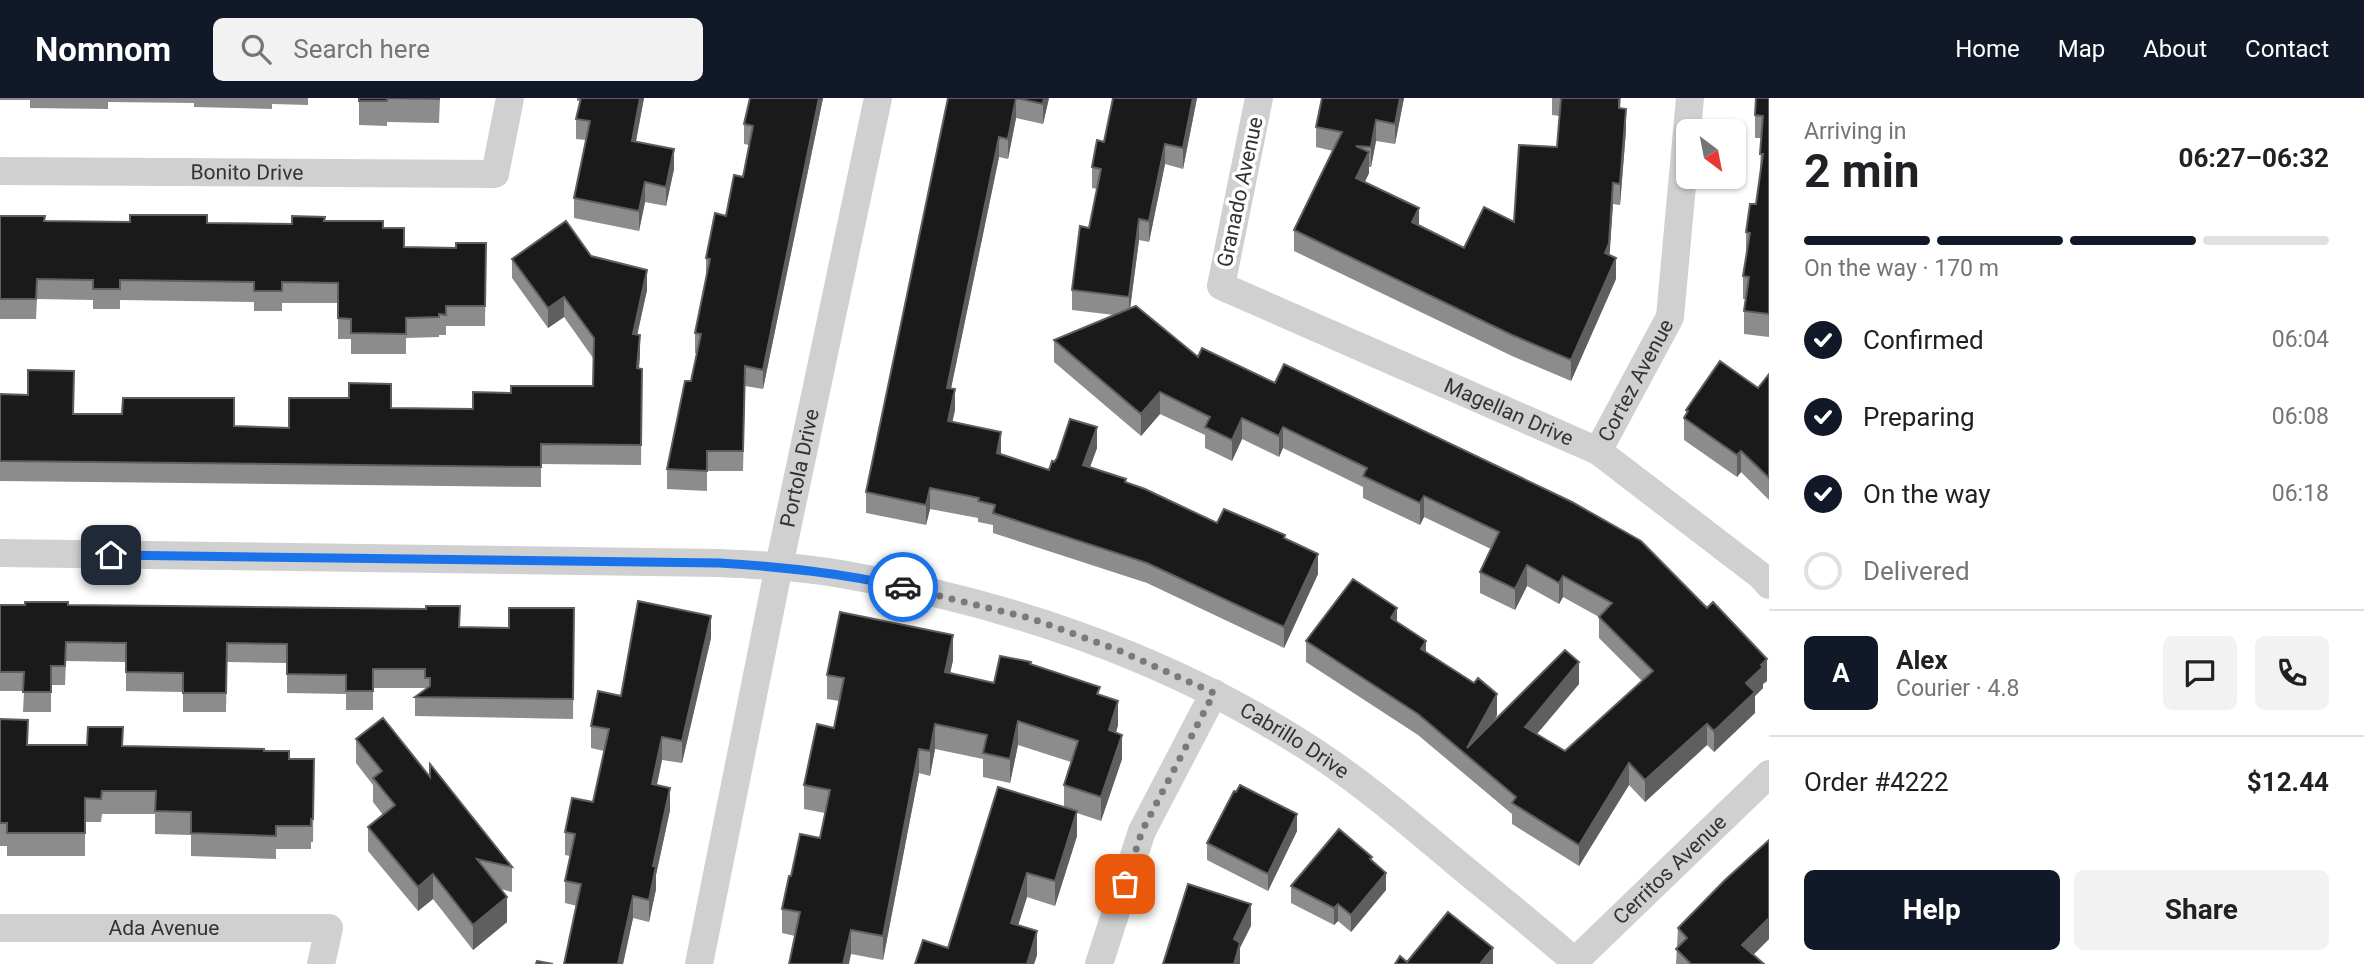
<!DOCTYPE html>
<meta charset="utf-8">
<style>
:root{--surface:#fff;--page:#f2f2f2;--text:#202124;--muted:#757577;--line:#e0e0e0;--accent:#111827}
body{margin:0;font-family:Roboto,sans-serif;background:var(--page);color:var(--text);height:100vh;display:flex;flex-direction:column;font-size:26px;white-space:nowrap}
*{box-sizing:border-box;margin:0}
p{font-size:23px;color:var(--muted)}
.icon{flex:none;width:38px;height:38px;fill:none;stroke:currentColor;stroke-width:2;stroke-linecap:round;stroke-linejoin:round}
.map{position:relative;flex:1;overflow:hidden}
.panel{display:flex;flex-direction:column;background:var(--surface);width:595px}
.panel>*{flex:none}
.needle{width:46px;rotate:148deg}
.fabs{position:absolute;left:1676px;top:21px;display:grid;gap:14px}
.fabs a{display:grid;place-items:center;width:70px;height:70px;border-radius:10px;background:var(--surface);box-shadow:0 2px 5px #0004;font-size:35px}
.pin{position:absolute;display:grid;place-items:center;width:60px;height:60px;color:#fff;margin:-30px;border-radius:14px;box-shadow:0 4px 10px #0006}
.courier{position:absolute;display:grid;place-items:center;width:70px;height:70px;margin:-35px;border:5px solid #1a73e8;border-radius:50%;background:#fff;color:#222;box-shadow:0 2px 9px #0007}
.summary em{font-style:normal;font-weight:700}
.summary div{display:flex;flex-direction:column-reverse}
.summary{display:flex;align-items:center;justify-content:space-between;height:119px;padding:0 35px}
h1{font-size:46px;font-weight:700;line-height:52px}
.bar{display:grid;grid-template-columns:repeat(4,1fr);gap:10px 7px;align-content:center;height:84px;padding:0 35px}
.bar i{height:9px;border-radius:5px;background:var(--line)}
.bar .active{background:var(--accent)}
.bar p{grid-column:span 4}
.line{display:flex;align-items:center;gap:18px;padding:0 35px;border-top:2px solid var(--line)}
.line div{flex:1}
.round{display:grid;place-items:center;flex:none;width:74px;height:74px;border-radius:10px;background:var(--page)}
ol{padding:0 35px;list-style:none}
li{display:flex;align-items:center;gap:21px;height:77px}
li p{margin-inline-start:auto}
li .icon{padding:7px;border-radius:50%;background:var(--accent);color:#fff;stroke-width:4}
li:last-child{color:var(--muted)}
li i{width:38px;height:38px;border:4px solid var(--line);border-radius:50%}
.cta{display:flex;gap:14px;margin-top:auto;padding:14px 35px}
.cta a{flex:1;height:80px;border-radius:10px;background:var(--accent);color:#fff;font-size:28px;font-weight:700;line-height:80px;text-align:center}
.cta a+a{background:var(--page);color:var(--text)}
header{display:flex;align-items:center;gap:42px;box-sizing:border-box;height:98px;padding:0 35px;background:var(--accent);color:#fff}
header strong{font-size:33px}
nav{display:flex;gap:38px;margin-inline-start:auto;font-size:24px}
.search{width:490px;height:63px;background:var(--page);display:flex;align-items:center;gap:18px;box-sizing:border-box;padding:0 24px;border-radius:10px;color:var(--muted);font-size:26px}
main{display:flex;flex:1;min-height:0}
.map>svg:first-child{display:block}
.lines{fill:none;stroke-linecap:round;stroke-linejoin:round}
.minor{stroke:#d0d0d0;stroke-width:28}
.wall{fill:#8c8c8c}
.shaded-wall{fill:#5f5f5f}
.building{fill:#1a1a1a;stroke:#5f5f5f;stroke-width:2}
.done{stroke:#7a7a7a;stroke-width:7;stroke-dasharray:0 12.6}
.route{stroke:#1a73e8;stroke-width:9}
.labels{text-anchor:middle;stroke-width:7;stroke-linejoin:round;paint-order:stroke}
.street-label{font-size:21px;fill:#333;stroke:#fff}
</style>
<header>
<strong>Nomnom</strong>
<div class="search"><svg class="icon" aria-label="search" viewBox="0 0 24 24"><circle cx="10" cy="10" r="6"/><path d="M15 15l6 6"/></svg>Search here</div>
<nav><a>Home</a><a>Map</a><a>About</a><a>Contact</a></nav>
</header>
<main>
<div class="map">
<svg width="1769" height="866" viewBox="0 0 1769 866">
<rect width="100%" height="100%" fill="#fff"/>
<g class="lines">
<!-- minor -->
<g class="minor">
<path id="s1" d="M1259,0l-38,188 377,165 163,125 8,9"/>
<path id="s2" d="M0,73l495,3 15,-76"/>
<path id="s3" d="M1598,353l72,-134 20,-219"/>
<path id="s4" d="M0,455l719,10c41,2 82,4 122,11 159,27 318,80 455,166 56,34 106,77 156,119 42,35 85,69 126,105"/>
<path id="s5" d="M0,830h329l-8,36"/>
<path id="s6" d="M699,866l80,-398 99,-468"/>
<path d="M1099,866l43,-133 72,-138"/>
<path id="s7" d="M1572,866l197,-190"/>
</g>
</g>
<!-- wall -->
<path class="wall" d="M0,0h308v7l-36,-1v5l-78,-2v-4l-86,-1v7l-78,-1v-8h-30z
M359,0h81l-1,25 -52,-1v4l-28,-1z
M577,0h67l-8,44 38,27 -8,37 -21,-4 -6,29 -65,-13v-20l12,-58 -10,-1v-20l4,-18h-3z
M750,0h73l-60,291 -18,-3 -2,85h-36v20l-40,-2v-20l24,-88 6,-27 -2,-1v-20l11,-55v-20l20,-42 17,-39 6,-32 -5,-1v-20z
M948,0h101l-6,26 -27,-6 -8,41 -9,-2 -48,231 4,22 -3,12 49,32 48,16 5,-8 43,-14 -7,19 127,56 68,15 33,36 -34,74 -137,-65 -154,-50v-8l-15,-3v-4l-48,-9 -4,16 -60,-12v-21z
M1197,0l-14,71 -18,-5 -16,78 -10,-2 -9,68 68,49 569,324 -4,3v4l-8,8v17l-41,39 -7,-7 -62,57 -16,-17 -50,81 -67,-42v-10l-94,-79 -112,-73v-21l91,-19 29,30 71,63 -3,6 85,-37 -42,50 28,17 77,-70 -43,-43v-21l-36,-20 -4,7 -32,-18 -12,24 -35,-17v-21l11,-23 -67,-32 -4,8 -57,-27v-11l-80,-39 -4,9 -37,-18 -10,22 -27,-13v-13l-45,-21 -19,22 -87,-74v-22l60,-25 -42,-5v-20l17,-62 8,-39 -5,-1v-21l12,-25z
M1322,0h82l-9,46 -19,-3 -5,26h-2v6l-4,9 54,43 45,23 50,-26 43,-75 3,-31 -8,-1v-17h69l-1,11 6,21 -6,75 -7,-1 -4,51 7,24 -45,102 -59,-25 -218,-105v-21l39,-79 -17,-4v-20z
M1769,0v239l-25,-3v-23l2,-12h-3v-23l3,-20v-24l10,-28 4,-27 1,-39h-6v-23z
M0,118l45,5 247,3 32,-3 59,7 21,19 52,1 30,-5 -1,83h-39v9h-7v2l-33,1v16h-55v-15h-13v-36h-56v8h-28v-9l-134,-2v9h-27v-9l-56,-1 -1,20h-36z
M591,158l56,34 -10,45 3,20 -1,14h3l-1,96 -100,-1v23l-541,-6v-87l28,1 45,19 161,12 55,2 102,-20 82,1 38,-16 82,-7v-28l-29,-41 -16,11 -36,-50v-19z
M1769,276v126l-28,-28 -4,5 -53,-37v-22l2,-3v-5l72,-22z
M0,507h68l391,22 50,1 65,-20 -1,111 -158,-3v-19l10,-7v-2h-52v22h-27v-16l-59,-1v-30l-60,-1 -1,50h-43v-20l-57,-1v-29l-60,-1 -1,24h-14v27h-28l1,-21h-24z
M711,540l-29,125 -20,-3 -5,25 13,25 -14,65v14l-7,33 -16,-4 -10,46h-59l13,-58 -12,-3v-22l5,-25 -5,-1v-23l28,-30 11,-51 -13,-3v-22l30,-30z
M953,562l-3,13 44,10 37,-18 69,30 18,30 -2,8 6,26 -21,62 -24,-8v23l-22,70 -28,-9 -9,28 19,30 -3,9h-119l33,-16 116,-141v-22l7,-23 -53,-17 -8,38 -27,-6v-18l-48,-10 -5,27 -11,-3 -36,187 -32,-6 -56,-18 -13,-3v-24l9,-33 29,-38 5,-25 -21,-4v-24l30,-57 5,-27 -12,-2v-24z
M0,621l28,26 95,1 141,5 25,8h25l-1,83h-2v7h-35v10l-85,-3v-21l-36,-1v-20h-53l-1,8h-16v34h-78v-10h-7z
M356,641l74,38 82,90v25l-11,-3 6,33 -34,28 -40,-51 -15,12 -50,-60v-24l15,-12 -10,-13v-17l-17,-22z
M1297,733l-29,60 -61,-31v-17z
M1769,742v99l-16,16 11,9h-88l2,-36z
M1372,763l14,29 -35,42 -13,-11 -4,4 -43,-22v-17z"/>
<!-- shaded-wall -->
<path class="shaded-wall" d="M640,0h4l-12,63v-20z
M819,0h4l-60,291v-19z
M1016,0v20l-8,41v-20z
M1044,0h5l-6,26v-20z
M1193,0h4l-14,71v-21z
M1400,0h4l-9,46v-20z
M1626,11v21l-6,75v-21z
M1376,22v21l-5,26v-20z
M999,39v20l-52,251v-20z
M1165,46v20l-16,78v-21z
M674,51v20l-8,37v-19z
M1369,54v21l-13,26v-21z
M645,84v20l-6,29v-20z
M1613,85v21l-4,60 -4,-11z
M1419,110v21l-7,-7z
M1139,121v21l-10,77v-20z
M1616,160v21l-45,102v-21z
M647,172v20l-14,64v-20z
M564,199v20l-16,11v-20z
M640,237v20l-3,33v-20z
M955,291v21l-7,32v-21z
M1160,294v22l-19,22v-22z
M1242,320v21l-10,22v-21z
M1097,329v21l-14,38v-21z
M1283,329v21l-4,9v-21z
M1001,334v21l-4,20v-20z
M1741,353v21l-4,5v-22z
M930,390v21l-4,16v-20z
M1424,398v21l-4,8v-22z
M1318,456v20l-34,74v-21z
M1527,467v21l-12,24v-21z
M1563,478v21l-4,7v-21z
M1397,510v21l-6,-11z
M711,518v22l-29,125v-22z
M953,537v25l-8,37v-25z
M1426,543v21l-5,-13z
M1767,561v22l-4,3v4l-8,8v17l-41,39v-21l32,-48z
M1579,564v22l-54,64v-21z
M1497,596v21l-25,44 -5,-11z
M1118,603v24l-9,29v-24z
M1018,623v24l-8,38v-24z
M935,626v25l-5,27v-25z
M1707,626v21l-62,57v-22z
M1122,637v24l-21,62v-24z
M662,639v23l-10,47v-23z
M919,651v24l-36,187v-24z
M1629,665v22l-50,81v-21z
M670,690v22l-14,65v14l-7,33v-22l4,-34z
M1077,713v25l-22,70v-25z
M1297,716v17l-29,60v-17z
M1027,775v24l-16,51v-25z
M1386,775v17l-35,42v-17z
M433,776v25l-15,12v-24z
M633,798v22l-10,46h-5z
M507,799v25l-34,28v-25z
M1251,806v22l-11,22v16h-6v-25z
M1338,806v17l-4,4v-17z
M1769,820v21l-25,25 -2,-19z
M851,832v24l-2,10h-6z
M1037,833v24l-3,9h-7z
M1493,850v16h-13z"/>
<!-- building -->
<path class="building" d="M359,0h80v1l-52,-1v3h-28z
M581,0h59l-8,43 42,8 -8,38 -21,-5 -6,29 -65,-13 16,-77 -14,-2z
M750,0h69l-56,272 -18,-4 -2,85h-36v20l-40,-2 18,-88h6l10,-47 -6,-1 15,-74 -4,-1 9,-45 11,3 8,-41 9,2 10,-51 -9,-2z
M948,0h96l-1,6 -27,-6 -8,41 -9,-2 -52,251 8,1 -7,32 53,11 -4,21 52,17 3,-9 2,1 3,-4 13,-39 27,8 -14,38 43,14 -1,3 20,7 72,34 7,-14 61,26 -1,3 34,16 -34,73 -137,-64 -154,-50 2,-8 -17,-4 1,-3 -49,-10 -4,17 -60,-13z
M1113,0h80l-10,50 -18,-4 -16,77 -10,-2 -10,78 -57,-7 8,-64 9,2 12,-59 -9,-2 5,-27 7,2z
M1322,0h78l-5,26 -19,-4 -5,27 -15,-1 13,6 -13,26 63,30 -7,14 52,26 20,-41 30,15 5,-77 38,2 4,-49h58v10l7,1 -6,75 -7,-1 -4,60 -4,10 11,5 -45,102 -59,-25 -218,-105 48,-98 -26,-5z
M1756,0h13v216l-25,-3 5,-34 -6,-1 7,-43 -4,-1 4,-28h6l7,-50h-3l3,-38 -8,-1z
M130,117h77v8l85,1v-8l33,1 -1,4h59v7h21v19l52,1v-5h30l-1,63h-39v9l-7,-1v3l-33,1v16l-55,-1v-14l-13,-1v-35l-56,-1v9h-28v-9l-134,-2v9h-27v-9l-56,-1 -1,20h-36v-83h45l-1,5 86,1z
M566,123l25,35 56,14 -14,64 7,1 -3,33 5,1 -1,76 -100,-1v23l-541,-6v-67l28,1v-25l46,1 -1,43h49l1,-16h111v28l55,2v-30h60v-15l42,1v24l82,1v-17l38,1v-7h82l1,-48 -30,-41 -16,11 -36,-49z
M1136,208l62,51 4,-9 73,35 9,-19 288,138 69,39 66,67 6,-6 54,57 -6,6 2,2 -17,16 9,9 -41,39 -7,-7 -62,56 -16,-17 -50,82 -67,-42 4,-6 -98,-83 -112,-73 47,-62 44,29 -6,10 35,23 -5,8 53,34 4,-5 19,16 -30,54 98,-98 14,12 -54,65 40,24 88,-80 -54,-54 13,-14 -49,-27 -4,7 -32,-18 -12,24 -35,-17 19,-40 -75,-36 -4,7 -57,-27 4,-8 -84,-41 -4,9 -37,-18 -10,22 -27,-13 5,-10 -50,-25 -19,22 -87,-74z
M1720,263l38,27 11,-14v104l-28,-27 -4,4 -53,-37 4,-7 -2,-1z
M638,503l73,15 -29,125 -20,-4 -10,47 18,4 -17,78h3l-7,34 -16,-4 -15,68h-54l17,-80 -16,-3 10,-47 -10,-2 7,-34 21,4 16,-73 -18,-3 7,-35 23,5z
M25,504h43v3l102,1 256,3v-3h34l-1,21 50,1v-20h65l-1,91 -158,-2 15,-11v-8h-5v-9h-52v22h-27v-16l-59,-1v-30l-60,-1 -1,50h-43v-20l-57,-1v-29l-60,-1 -1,24h-14v26h-28l1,-20h-24v-67h25z
M840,514l113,23 -8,37 49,11 6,-27 31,6 -1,2 70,23 -3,7 21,7 -9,29 13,5 -21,62 -37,-12 14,-44 -60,-20 -8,38 -27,-6 4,-18 -52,-11 -5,27 -11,-2 -36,187 -32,-6 -8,34h-54l11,-52 -18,-3 7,-33h2l9,-42 20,4 10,-48 -26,-5 13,-61 17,4 10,-50 -17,-3z
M383,620l47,59v-13l82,103 -35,-8 30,38 -34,28 -40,-51 -15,13 -50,-60 27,-22 -22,-27 9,-7 -26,-32z
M0,621l28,1 -1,25h60l1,-18h35l-1,19 142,3v2h25v8h25l-1,60h-2v7h-35v10l-85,-3v-21l-36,-1 1,-20h-54l-1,8 -16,-1v35h-78v-10h-7z
M1240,687l57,29 -29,60 -61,-31 27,-52 2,1z
M998,689l79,24 -22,70 -28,-8 -16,50 26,8 -10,33h-112l8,-24 25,8z
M1339,731l33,28 -2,2 16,14 -35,42 -13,-11 -4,4 -43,-22z
M1769,742v78l-27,27 22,19h-73l-15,-15 11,-11 -9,-10 47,-48z
M1188,786l63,20 -17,35 6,4 -6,21h-71z
M1448,814l45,36 -13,16h-85l5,-8 7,6z
M537,863l16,3h-17z"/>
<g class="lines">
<!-- done -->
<path class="done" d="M903,489l127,31 88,32 96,43 -72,138 -17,53"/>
<!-- route -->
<path class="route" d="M111,457l608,8c65,4 121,10 184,24"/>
</g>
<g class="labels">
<!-- street labels -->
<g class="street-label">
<text dy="7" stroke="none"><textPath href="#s2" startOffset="247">Bonito Drive</textPath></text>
<text transform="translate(1240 94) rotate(-78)" y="7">Granado Avenue</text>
<text dy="7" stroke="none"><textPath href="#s3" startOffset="80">Cortez Avenue</textPath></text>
<text dy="7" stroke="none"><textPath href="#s1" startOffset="506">Magellan Drive</textPath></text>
<text dy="7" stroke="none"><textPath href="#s6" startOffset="506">Portola Drive</textPath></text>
<text dy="7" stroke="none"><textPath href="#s4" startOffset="1328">Cabrillo Drive</textPath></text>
<text dy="7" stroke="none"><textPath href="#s7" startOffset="136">Cerritos Avenue</textPath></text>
<text dy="7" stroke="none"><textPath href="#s5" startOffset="164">Ada Avenue</textPath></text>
</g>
</g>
</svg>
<div class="fabs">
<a><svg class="needle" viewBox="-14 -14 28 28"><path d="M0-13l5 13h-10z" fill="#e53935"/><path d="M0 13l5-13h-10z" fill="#757577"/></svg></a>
</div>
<div class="pin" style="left:1125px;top:786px;background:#ea580c"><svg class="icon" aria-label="bag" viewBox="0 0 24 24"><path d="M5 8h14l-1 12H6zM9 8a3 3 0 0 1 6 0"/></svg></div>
<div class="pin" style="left:111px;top:457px;background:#1f2937"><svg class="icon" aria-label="home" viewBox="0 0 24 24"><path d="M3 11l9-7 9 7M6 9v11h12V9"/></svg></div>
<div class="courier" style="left:903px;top:489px"><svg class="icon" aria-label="car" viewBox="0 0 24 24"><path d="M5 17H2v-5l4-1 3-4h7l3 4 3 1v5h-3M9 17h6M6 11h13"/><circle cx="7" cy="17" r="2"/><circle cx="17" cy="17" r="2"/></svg></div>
</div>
<section class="panel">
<div class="summary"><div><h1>2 min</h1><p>Arriving in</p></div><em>06:27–06:32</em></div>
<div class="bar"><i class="active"></i><i class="active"></i><i class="active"></i><i></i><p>On the way · 170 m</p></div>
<ol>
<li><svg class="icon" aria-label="check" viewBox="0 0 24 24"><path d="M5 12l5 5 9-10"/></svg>Confirmed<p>06:04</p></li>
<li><svg class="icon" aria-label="check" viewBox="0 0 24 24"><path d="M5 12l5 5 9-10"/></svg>Preparing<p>06:08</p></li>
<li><svg class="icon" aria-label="check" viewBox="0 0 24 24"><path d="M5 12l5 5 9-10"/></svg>On the way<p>06:18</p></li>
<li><i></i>Delivered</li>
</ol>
<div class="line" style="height:126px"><b class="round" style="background:var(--accent);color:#fff">A</b><div><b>Alex</b><p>Courier · 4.8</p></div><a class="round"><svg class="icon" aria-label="chat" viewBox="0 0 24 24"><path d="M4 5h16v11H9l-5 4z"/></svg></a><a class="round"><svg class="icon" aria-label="phone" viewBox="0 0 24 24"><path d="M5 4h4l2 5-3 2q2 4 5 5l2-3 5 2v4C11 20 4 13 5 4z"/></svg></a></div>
<div class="line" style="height:91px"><div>Order #4222</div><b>$12.44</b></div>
<div class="cta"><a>Help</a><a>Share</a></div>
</section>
</main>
